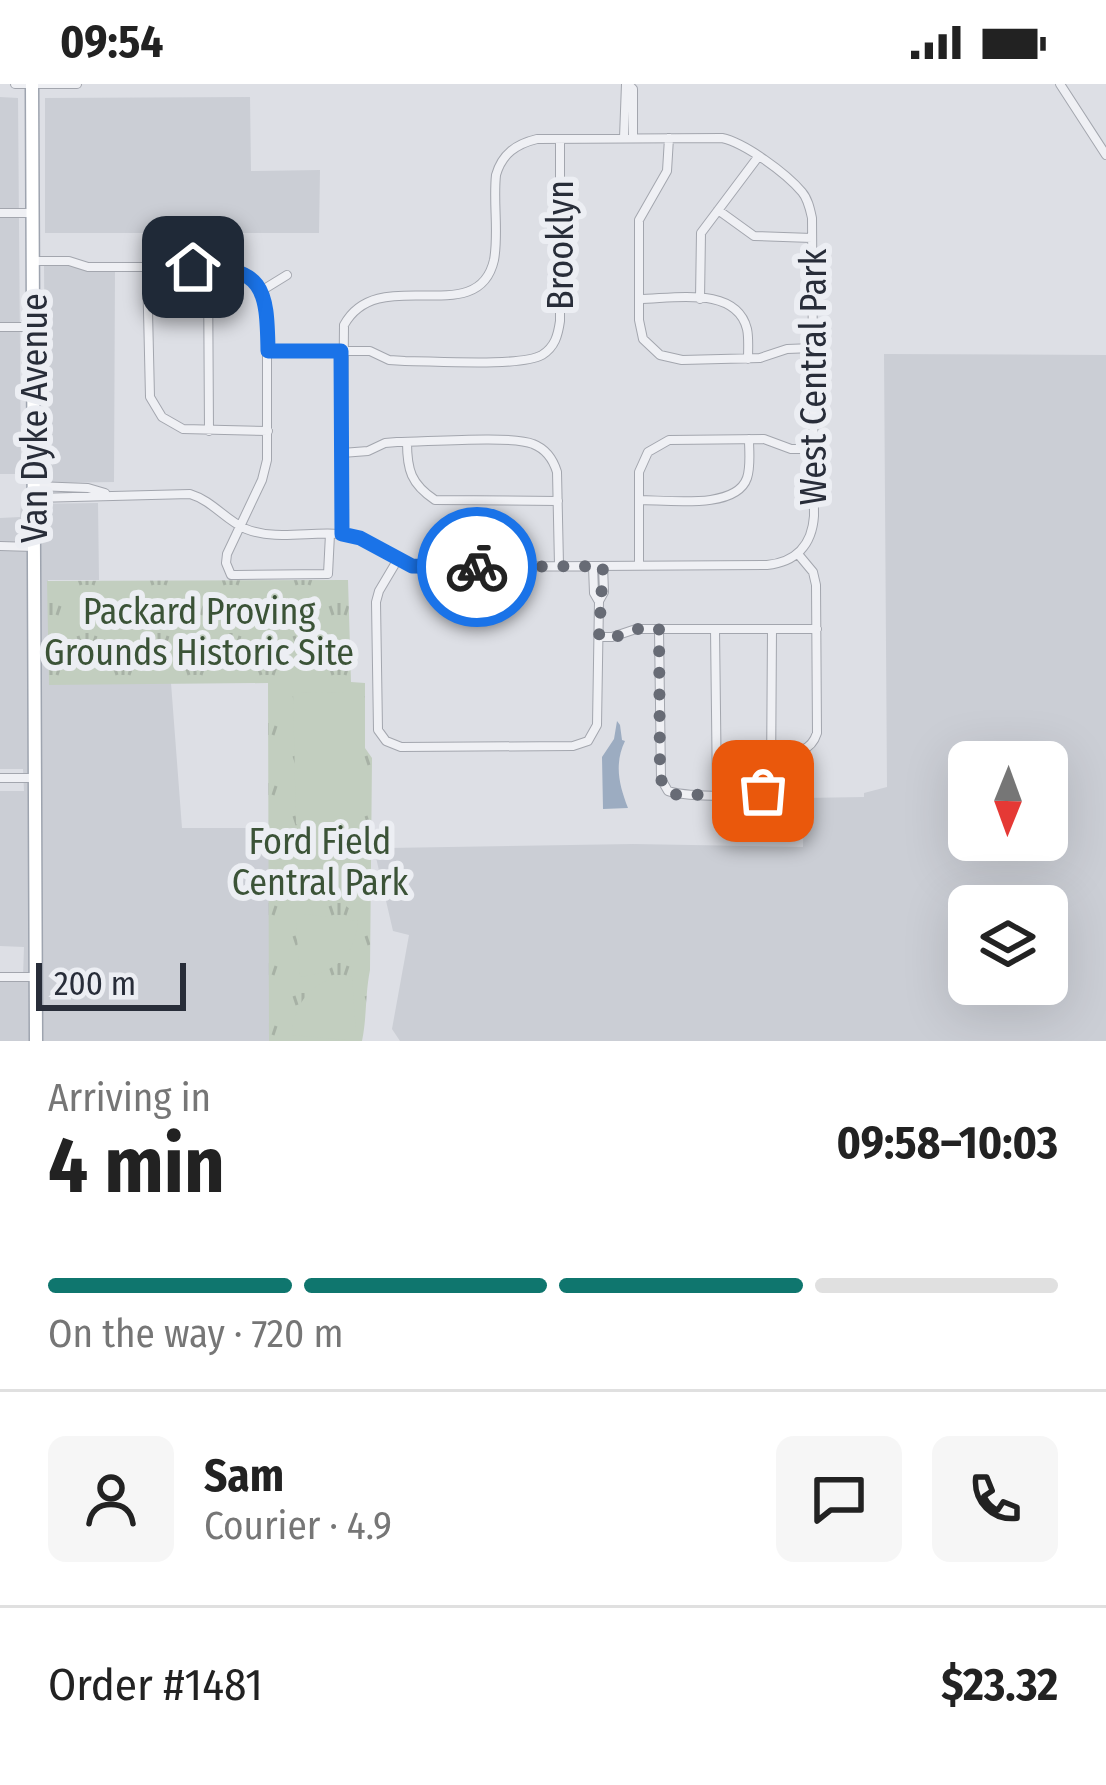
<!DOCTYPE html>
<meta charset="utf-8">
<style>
:root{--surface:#fff;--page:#f6f6f6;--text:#222;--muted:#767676;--line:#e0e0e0;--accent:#0f766e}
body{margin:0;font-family:"Fira Sans Condensed",sans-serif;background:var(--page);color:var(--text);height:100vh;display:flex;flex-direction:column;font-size:45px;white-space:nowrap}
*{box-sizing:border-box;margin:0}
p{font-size:39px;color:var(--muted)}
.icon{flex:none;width:66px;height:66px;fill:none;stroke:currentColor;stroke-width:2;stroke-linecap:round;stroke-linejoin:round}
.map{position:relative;height:957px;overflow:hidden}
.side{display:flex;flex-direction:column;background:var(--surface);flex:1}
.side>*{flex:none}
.needle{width:78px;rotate:181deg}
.fabs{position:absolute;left:948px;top:657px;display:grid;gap:24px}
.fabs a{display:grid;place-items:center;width:120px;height:120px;border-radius:18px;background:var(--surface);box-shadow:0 12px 48px #0002;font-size:60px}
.scale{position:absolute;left:36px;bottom:30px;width:150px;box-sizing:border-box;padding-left:12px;border:6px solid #282d39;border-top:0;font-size:33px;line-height:42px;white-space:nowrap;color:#282d39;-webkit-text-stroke:9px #eceef3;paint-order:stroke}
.pin{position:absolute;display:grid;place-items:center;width:102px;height:102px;color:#fff;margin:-51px;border-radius:24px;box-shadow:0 6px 18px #0006}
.courier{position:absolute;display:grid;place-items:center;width:120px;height:120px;margin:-60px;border:9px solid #1a73e8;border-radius:50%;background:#fff;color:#222;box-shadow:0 3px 15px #0007}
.head em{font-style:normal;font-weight:700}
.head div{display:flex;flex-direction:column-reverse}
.head{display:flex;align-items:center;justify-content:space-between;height:204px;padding:0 48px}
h1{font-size:78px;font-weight:700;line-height:90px}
.bar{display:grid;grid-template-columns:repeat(4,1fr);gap:18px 12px;align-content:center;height:144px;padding:0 48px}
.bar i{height:15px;border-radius:9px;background:var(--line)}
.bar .active{background:var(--accent)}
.bar p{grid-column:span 4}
.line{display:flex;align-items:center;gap:30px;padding:0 48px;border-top:3px solid var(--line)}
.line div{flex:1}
.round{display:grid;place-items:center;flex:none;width:126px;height:126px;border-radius:18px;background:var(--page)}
.status{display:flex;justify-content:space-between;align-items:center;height:84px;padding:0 60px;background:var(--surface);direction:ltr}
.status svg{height:33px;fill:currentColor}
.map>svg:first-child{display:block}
.built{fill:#cbced5;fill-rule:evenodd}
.grass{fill:url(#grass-tufts)}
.pitch{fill:#c2cebf}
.water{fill:#9cacc1}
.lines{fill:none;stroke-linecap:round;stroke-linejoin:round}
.minor-casing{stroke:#a3a6ae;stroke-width:10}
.major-casing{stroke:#9ea4af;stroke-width:15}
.minor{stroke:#eff0f4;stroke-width:8}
.major{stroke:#fff;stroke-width:12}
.done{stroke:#676b75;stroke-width:12;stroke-dasharray:0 21.6}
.route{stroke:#1a73e8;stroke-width:15}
.labels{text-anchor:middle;stroke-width:12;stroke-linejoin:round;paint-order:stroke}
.street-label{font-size:36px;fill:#282d39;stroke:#eceef3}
.park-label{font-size:36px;fill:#3b5337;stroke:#eceef3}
</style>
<div class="status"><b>09:54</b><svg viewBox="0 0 49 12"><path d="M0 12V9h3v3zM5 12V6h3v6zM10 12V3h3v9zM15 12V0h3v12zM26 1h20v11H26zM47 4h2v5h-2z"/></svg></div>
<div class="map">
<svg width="1106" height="957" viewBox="0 0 1106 957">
<defs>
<pattern id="grass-tufts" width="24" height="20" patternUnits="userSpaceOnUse" patternTransform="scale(3)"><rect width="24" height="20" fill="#c2cebf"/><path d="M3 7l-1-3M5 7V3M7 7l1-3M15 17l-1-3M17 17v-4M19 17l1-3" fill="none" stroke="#a7b1a5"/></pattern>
</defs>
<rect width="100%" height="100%" fill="#dddfe5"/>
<!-- built -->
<path class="built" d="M0,13l18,1 3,376h-21z
M250,13l1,74 69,-1 -1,63h-274v-135z
M67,181l24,7 24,-1 -1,211 -68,1 -2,-217z
M884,270l222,1v686h-706l-8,-12 17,-94 -16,-4 -22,-95 17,12 245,-4 170,3 1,-49 60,-1v-4l23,-6zM969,678h78v78h-78zM969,822h78v78h-78z
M98,419l1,77h-51l1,104 122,-1 11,145h87v213h-269v-64h23l1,-30 -24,-1v-155h24l-1,-22h-23v-251l20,-1 1,-13z"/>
<!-- grass -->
<path class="grass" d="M348,496l3,102 14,1v65l7,10 -2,212c-5,25 -3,47 -8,71h-93l-1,-358 -219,2 -2,-104z"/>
<!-- pitch -->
<path class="pitch" d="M345,608l9,9v127l-49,4 -9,-8 -3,-131z
M353,748l8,6v67l-6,8 -44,-34 -2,-15z
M305,830l53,7c-4,37 -22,51 -58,56l-4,-53z
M343,892l9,1 4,54 -10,9 -54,-5c1,-31 20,-54 51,-59z"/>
<!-- water -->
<path class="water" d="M617,637l3,4 2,15 3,1c-11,23 -6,44 3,67l-25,1 -1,-52 12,-18z"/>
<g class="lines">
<defs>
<path id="minor" d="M15,0h62
M628,0l5,5v49
M1060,0l46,71
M624,54l2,-54
M669,54l-2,33 -28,49v100l4,19 17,16 22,5 78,-2 27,-9 26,-1
M718,126l36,26 58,2
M0,129h32
M33,177h36l19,6h123l24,3 13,7 13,14 6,14v155l-5,20 -35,74 -1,9 5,12h5l92,-1 2,-40
M208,183l1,164
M147,184l3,129 12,20 21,12 85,2
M261,207l26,-16
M639,215c33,0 97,-14 108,30 2,9 1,20 1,30
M700,215l1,-66 57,-76
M0,243h32
M268,267h102l19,9 16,1c29,0 116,6 137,-6 13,-8 16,-20 18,-34v-182
M407,358c0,28 4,42 28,58l123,1
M342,369l26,-2 17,-8 12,-1c28,0 115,-7 136,2 13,5 20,15 24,28l2,93
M35,402l53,2 17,5
M35,414l155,-4c23,7 35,26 56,35 32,13 71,0 104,6 24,4 44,25 68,32l349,-2c29,-3 45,-20 47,-49l-2,-298c-2,-9 -4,-19 -10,-26 -16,-19 -57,-49 -80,-54l-185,1c-21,5 -35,15 -41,36 -3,28 3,58 -2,85 -16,71 -116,2 -150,65l-2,209
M639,416c29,0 97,10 108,-22 4,-12 2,-27 2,-39
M0,462l34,1
M398,475l-19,32 -3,11 2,128 8,11 15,6 172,-1 15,-5 9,-16 2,-124 5,-9 -1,-26
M639,481v-93l9,-20 21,-12 95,-1 27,10h23
M489,482v39
M593,482l1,27 4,7
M659,545l2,150 7,12c13,5 75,7 89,2 9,-3 9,-6 14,-13l1,-151
M715,545l2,165
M599,553h13l24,-8h181
M773,668c19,0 37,3 44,-19l-1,-148 -3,-13 -15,-18
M0,694h35
M0,893h35"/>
<path id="major" d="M32,0l4,957"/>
</defs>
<!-- minor casing -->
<use href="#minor" class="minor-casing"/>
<!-- major casing -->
<use href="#major" class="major-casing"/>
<!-- minor -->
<use href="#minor" class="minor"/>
<!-- major -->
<use href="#major" class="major"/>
</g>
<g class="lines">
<!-- done -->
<path class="done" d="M477,483l126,-1 -4,71 21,-1 16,-7h23l1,147 4,12 13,7 75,-1 11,-3"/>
<!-- route -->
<path class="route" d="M193,183c71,0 74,20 75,84h73l1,183 18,4 52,28 65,1"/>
</g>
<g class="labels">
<!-- street labels -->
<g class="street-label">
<text transform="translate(560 161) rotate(-90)" y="13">Brooklyn</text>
<text transform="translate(813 293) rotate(-90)" y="13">West Central Park</text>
<text transform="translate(34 334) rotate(-90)" y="13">Van Dyke Avenue</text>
</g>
<!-- park labels -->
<g class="park-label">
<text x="199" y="540">Packard Proving<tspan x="199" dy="41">Grounds Historic Site</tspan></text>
<text x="320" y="770">Ford Field<tspan x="320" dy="41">Central Park</tspan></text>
</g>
</g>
</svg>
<div class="fabs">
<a><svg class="needle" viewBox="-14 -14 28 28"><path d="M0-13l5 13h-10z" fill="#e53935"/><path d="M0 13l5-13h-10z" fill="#767676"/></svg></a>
<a><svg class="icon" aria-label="layers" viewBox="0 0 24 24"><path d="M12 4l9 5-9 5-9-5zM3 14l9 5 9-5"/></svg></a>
</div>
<div class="scale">200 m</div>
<div class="pin" style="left:763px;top:707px;background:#ea580c"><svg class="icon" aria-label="bag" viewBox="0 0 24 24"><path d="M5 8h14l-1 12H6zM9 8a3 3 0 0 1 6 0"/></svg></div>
<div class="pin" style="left:193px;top:183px;background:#1f2937"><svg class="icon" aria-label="home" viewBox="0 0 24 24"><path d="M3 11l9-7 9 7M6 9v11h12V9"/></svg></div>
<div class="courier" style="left:477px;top:483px"><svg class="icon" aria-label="bike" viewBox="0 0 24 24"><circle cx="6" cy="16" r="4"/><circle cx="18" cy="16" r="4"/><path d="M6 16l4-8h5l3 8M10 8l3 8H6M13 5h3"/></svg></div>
</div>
<section class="side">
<div class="head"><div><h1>4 min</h1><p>Arriving in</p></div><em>09:58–10:03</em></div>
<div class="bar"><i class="active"></i><i class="active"></i><i class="active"></i><i></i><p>On the way · 720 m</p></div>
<div class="line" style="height:216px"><a class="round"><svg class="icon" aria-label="person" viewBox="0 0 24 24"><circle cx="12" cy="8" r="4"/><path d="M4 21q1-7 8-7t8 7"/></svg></a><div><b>Sam</b><p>Courier · 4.9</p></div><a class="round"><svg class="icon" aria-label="chat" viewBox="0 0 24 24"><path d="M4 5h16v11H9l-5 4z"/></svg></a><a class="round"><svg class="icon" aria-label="phone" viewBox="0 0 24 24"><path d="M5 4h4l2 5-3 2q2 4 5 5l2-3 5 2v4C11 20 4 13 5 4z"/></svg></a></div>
<div class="line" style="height:156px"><div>Order #1481</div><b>$23.32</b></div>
</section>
